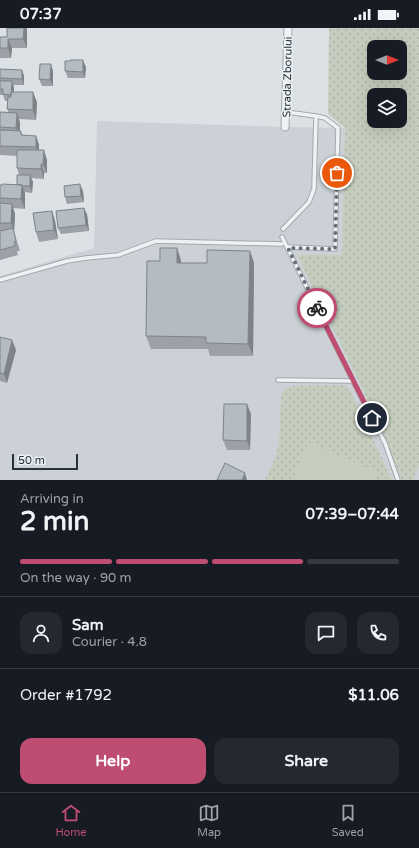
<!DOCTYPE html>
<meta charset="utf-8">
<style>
:root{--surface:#171b24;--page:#242831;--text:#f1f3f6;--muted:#9ea1a6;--line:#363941;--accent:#bf4c71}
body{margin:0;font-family:"Varela Round",sans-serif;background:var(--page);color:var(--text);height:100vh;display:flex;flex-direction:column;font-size:15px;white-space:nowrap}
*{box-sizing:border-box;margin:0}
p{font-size:13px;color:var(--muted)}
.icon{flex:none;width:22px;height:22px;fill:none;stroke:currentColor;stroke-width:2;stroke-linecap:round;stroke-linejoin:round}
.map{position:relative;height:452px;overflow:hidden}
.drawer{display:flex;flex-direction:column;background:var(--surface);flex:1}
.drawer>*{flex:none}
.needle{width:26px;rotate:90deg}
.fabs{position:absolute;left:367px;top:12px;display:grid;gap:8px}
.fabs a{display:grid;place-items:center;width:40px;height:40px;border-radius:8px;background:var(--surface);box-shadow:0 4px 16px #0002;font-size:20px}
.scale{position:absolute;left:12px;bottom:10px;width:66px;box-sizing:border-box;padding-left:4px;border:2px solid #28313a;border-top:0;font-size:11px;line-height:14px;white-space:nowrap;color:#28313a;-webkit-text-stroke:3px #ebf0f3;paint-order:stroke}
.pin{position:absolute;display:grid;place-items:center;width:34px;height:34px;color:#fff;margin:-17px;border:2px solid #fff;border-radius:50%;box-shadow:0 1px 4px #0007}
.courier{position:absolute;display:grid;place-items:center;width:40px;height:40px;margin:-20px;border:3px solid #bf4c71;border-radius:50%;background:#fff;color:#222;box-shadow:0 1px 5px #0007}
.headline em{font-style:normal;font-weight:700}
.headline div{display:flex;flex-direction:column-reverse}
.headline{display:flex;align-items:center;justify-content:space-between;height:68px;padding:0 20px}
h1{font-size:26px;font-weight:700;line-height:30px}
.bar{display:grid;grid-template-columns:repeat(4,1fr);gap:6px 4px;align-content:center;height:48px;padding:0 20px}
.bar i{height:5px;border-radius:3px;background:var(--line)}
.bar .on{background:var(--accent)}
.bar p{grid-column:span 4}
.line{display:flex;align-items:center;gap:10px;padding:0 20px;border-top:1px solid var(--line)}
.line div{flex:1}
.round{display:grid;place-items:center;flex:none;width:42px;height:42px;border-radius:12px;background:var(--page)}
.cta{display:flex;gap:8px;margin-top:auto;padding:8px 20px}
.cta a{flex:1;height:46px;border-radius:12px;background:var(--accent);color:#fff;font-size:16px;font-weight:700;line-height:46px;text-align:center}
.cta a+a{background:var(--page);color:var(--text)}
.status{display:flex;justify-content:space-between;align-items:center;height:28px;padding:0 20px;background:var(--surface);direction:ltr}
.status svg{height:11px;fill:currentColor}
.menu{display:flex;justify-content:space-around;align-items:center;height:56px;border-top:1px solid var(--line);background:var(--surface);font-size:11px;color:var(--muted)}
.menu a{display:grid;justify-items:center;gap:2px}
.menu .on{color:var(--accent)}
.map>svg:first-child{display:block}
.built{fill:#cbd1d6}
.grass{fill:url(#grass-dots);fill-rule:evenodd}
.garden{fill:#c5cebe}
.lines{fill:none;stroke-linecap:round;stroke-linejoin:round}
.service-casing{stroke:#a2a9ae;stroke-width:5.5}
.minor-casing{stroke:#a2a9ae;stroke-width:9}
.service{stroke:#eff1f4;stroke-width:3.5}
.minor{stroke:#eff1f4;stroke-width:7}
.wall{fill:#9ba1a6}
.shaded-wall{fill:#7e8387}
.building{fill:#b4bbc1;stroke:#7e8387}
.done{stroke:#676f76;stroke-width:4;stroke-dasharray:0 7.2}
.route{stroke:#bf4c71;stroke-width:5}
.labels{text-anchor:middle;stroke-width:3;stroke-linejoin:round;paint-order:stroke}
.street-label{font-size:11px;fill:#28313a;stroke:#ebf0f3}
</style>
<div class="status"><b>07:37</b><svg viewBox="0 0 49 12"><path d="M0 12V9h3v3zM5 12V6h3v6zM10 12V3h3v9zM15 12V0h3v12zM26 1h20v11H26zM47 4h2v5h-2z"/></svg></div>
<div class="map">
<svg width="419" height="452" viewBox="0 0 419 452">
<defs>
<pattern id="grass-dots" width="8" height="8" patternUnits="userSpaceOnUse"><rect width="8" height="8" fill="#c5cebe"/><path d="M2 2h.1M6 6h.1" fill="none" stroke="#a9b1a4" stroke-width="1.8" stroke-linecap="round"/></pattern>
</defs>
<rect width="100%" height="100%" fill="#dce1e5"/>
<!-- built -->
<path class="built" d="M97,93l188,6 134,2v351h-419v-204l94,-28z"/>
<!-- grass -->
<path class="grass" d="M329,0h90v436l-6,16h-11l-39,-90 -66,-135h45l3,-127 -17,-14zM374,19h26v26h-26zM374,67h26v26h-26z
M341,357l7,2 3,5 41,88h-127l10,-21 4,-15 2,-47 1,-5 9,-6z"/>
<!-- garden -->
<path class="garden" d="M308,414l70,30 -3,8h-83z"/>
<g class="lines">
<defs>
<path id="service" d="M283,201l26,-27 5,-13 2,-73 -30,-4
M282,209l71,144 32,62 13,37
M288,219l47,2 3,-121 -13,-10 -9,-2
M0,252l67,-19 19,-3 32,-3 38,-14 126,3
M278,352l75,1"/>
<path id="minor" d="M285,99l3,-99"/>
</defs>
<!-- service casing -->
<use href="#service" class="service-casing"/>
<!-- minor casing -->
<use href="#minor" class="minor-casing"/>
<!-- service -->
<use href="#service" class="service"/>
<!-- minor -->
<use href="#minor" class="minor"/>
</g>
<!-- wall -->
<path class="wall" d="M7,0h20v20h-15l-1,10h-11v-21h7z
M86,39l-1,11h-17l-3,-7z
M0,41l22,1 2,6v9h-11l1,3v4l23,10 -1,18 -17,-1 1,4v8l3,4 13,1 3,9v5l8,10v13h-3v6l-13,-1 2,4 -1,11 -7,-1v17l-12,-1 2,6 -1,18 6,19h-3l1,4 -18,5v-75l17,-1 2,-9 -2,-7v-12l-17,-1v-43l9,1 -2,-4 1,-8h-3l-2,-6h-3z
M53,43v15h-11l-3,-7z
M83,163l1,11 -17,2 -2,-7z
M52,183l3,10 3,18 -19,3 -3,-10z
M87,186l2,17 -28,3 -3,-6z
M177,220l4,13v2h26l43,-12 4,12 -1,93h-43l-2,-7h-57l-5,-13 14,-75z
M0,309l12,3 4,10 -9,33 -7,-2z
M251,386l-1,36h-23l-4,-10z"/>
<!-- shaded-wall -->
<path class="shaded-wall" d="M24,0h3v20l-4,-9z
M8,11l4,9 -1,10 -3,-10z
M83,32l3,7 -1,11 -2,-6z
M51,36l2,7v15l-3,-6z
M22,42l2,6v9l-2,-6z
M12,53l2,7v13l-3,-6z
M33,64l4,10 -1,18 -3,-10z
M17,85l3,10v14l-4,-9z
M36,108l3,9v11l-3,-9z
M44,122l3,10v13l-4,-9z
M41,136l3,9v6l-3,-10z
M30,147l3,7 -1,11 -2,-7z
M80,156l3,7 1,11 -3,-6z
M22,157l3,9v15l-4,-10z
M12,176l3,10 -1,18 6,19 -9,-28z
M84,180l3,6 2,17 -3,-6z
M52,183l3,10 3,18 -4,-9z
M177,220l4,13v15l-4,-13z
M250,223l4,12 -1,93 -5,-12z
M12,312l4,10 -9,33 -3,-9z
M247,376l4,10 -1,36 -3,-9z
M245,445l2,7h-5z"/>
<!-- building -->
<path class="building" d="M7,0h17l-1,11h-15v9h-8v-11h7z
M70,32h13v12l-18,-1v-10h5z
M40,36h11l-1,16 -11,-1z
M0,41l22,1v9l-22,-1z
M0,53h12l-1,14 -8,-1v-5h-3z
M11,64h22v18l-26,-1 1,-12h3z
M0,84l17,1 -1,15 -16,-1z
M0,102l21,1v4l15,1v11l-36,-1z
M17,122h27l-1,14h-2v5l-24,-1z
M17,147h13v11h-8v-1l-5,-1z
M2,156l20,1 -1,14 -21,-1v-13h2z
M80,156l1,12 -16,1 -1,-11z
M0,175l12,1 -1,19h-11z
M84,180l2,17 -28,3 -2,-17z
M52,183l2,19 -18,2 -3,-19z
M13,200l3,13 -2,1 1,4 -15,4v-19z
M160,220h17v15h30v-13l43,1 -2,93 -42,-1v-6l-60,-1 1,-75h13z
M0,309l12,3 -8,34 -4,-1z
M224,376h23v37l-24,-1z
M225,435l20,10 -3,7h-25z"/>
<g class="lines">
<!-- done -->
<path class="done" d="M317,280l-29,-60 47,1 2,-76"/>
<!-- route -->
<path class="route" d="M317,280l55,110"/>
</g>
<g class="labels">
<!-- street labels -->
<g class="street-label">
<text transform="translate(287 49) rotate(-89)" y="4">Strada Zborului</text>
</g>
</g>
</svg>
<div class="fabs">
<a><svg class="needle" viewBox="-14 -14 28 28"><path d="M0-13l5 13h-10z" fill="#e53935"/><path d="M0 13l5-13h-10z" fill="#9ea1a6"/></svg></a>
<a><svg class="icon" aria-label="layers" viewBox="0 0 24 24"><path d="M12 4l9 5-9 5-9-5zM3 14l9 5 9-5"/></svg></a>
</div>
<div class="scale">50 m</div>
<div class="pin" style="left:337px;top:145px;background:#ea580c"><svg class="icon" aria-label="bag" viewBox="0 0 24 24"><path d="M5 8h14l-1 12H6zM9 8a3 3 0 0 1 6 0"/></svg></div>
<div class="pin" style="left:372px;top:390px;background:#1f2937"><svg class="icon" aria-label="home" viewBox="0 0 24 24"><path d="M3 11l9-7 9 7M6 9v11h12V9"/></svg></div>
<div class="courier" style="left:317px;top:280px"><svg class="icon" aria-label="bike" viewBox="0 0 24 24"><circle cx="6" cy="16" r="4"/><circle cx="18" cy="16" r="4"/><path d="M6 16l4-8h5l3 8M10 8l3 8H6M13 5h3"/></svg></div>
</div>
<section class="drawer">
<div class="headline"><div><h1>2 min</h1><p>Arriving in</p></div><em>07:39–07:44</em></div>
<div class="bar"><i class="on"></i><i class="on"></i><i class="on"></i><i></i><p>On the way · 90 m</p></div>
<div class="line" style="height:72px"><a class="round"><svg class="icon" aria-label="person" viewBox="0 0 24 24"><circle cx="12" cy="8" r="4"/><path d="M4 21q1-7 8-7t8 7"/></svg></a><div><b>Sam</b><p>Courier · 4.8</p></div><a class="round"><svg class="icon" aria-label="chat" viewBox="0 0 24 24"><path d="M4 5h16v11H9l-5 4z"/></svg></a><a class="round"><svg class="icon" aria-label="phone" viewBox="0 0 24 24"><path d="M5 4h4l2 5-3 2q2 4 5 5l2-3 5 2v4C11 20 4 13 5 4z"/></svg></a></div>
<div class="line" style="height:52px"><div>Order #1792</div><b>$11.06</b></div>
<div class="cta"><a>Help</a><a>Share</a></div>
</section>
<nav class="menu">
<a class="on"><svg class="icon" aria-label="home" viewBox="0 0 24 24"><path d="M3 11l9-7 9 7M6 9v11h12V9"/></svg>Home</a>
<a><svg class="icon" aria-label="map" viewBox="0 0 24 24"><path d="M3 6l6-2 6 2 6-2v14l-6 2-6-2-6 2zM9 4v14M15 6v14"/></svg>Map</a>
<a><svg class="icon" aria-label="saved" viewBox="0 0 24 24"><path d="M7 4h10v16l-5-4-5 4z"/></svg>Saved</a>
</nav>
